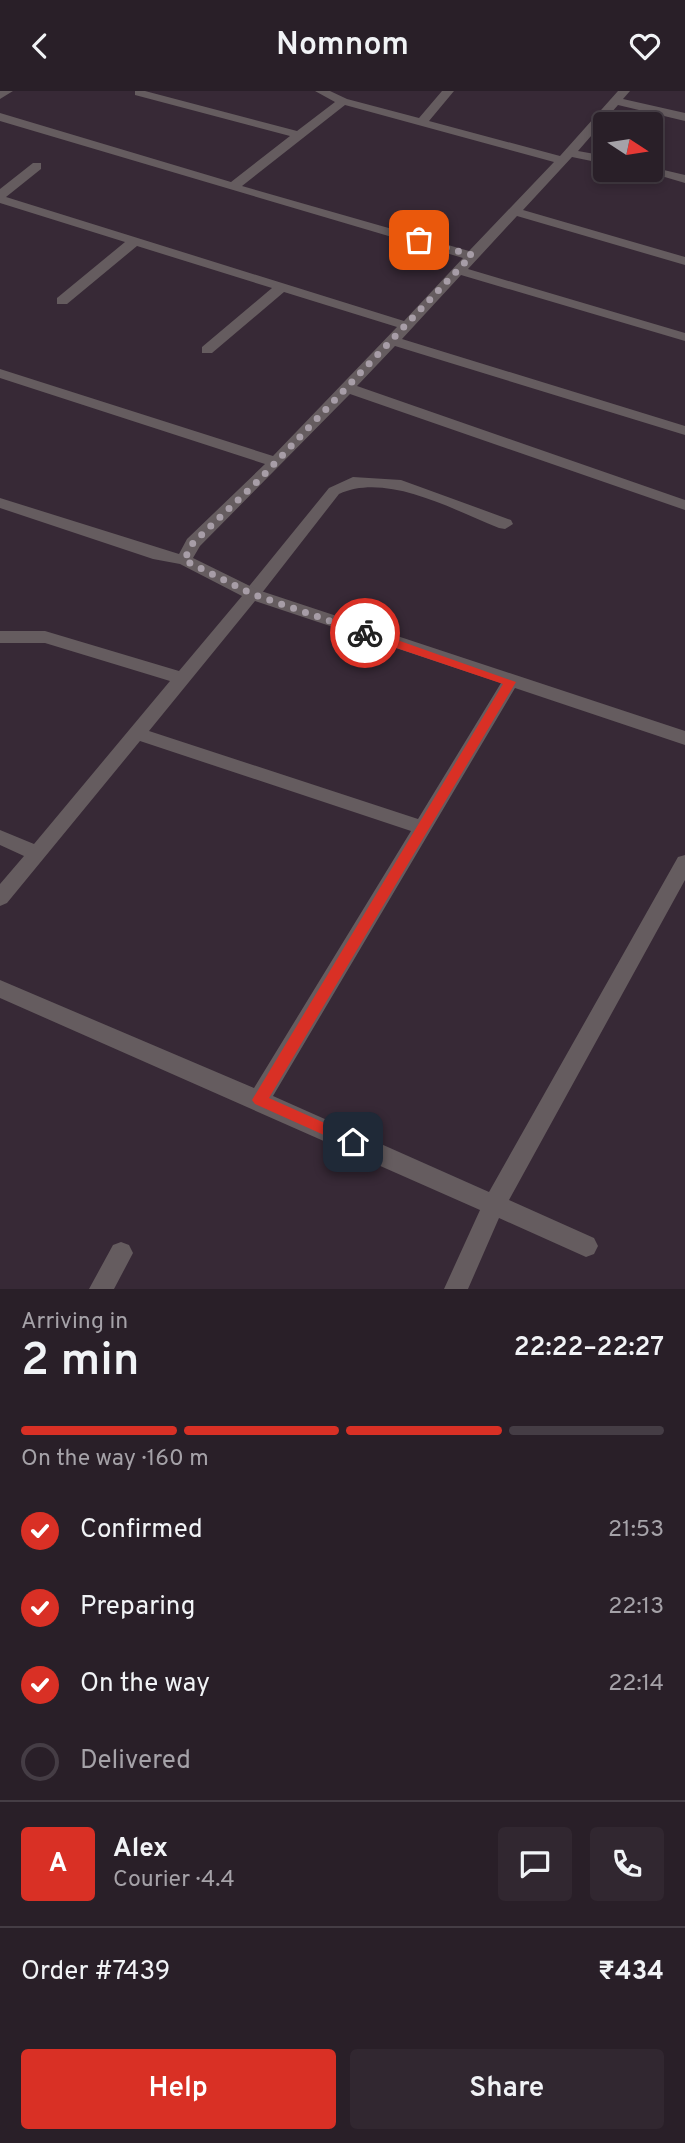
<!DOCTYPE html>
<meta charset="utf-8">
<style>
:root{--surface:#291f28;--page:#312730;--text:#f1f3f6;--muted:#a5a2a8;--line:#453d45;--accent:#d93025}
body{margin:0;font-family:Overpass,sans-serif;background:var(--page);color:var(--text);height:100vh;display:flex;flex-direction:column;font-size:26px;white-space:nowrap}
*{box-sizing:border-box;margin:0}
p{font-size:23px;color:var(--muted)}
.icon{flex:none;width:38px;height:38px;fill:none;stroke:currentColor;stroke-width:2;stroke-linecap:round;stroke-linejoin:round}
.map{position:relative;height:1198px;overflow:hidden}
.sheet{display:flex;flex-direction:column;background:var(--surface);flex:1}
.sheet>*{flex:none}
.needle{width:46px;rotate:102deg}
.buttons{position:absolute;left:593px;top:21px;display:grid;gap:14px}
.buttons a{display:grid;place-items:center;width:70px;height:70px;border-radius:7px;background:var(--surface);box-shadow:0 4px 10px #0003,0 0 0 2px var(--line);font-size:35px}
.pin{position:absolute;display:grid;place-items:center;width:60px;height:60px;color:#fff;margin:-30px;border-radius:14px;box-shadow:0 4px 10px #0006}
.courier{position:absolute;display:grid;place-items:center;width:70px;height:70px;margin:-35px;border:5px solid #d93025;border-radius:50%;background:#fff;color:#222;box-shadow:0 2px 9px #0007}
.headline em{font-style:normal;font-weight:600}
.headline div{display:flex;flex-direction:column-reverse}
.headline{display:flex;align-items:center;justify-content:space-between;height:119px;padding:0 21px}
h1{font-size:46px;font-weight:600;line-height:52px}
.bar{display:grid;grid-template-columns:repeat(4,1fr);gap:10px 7px;align-content:center;height:84px;padding:0 21px}
.bar i{height:9px;border-radius:5px;background:var(--line)}
.bar .current{background:var(--accent)}
.bar p{grid-column:span 4}
.line{display:flex;align-items:center;gap:18px;padding:0 21px;border-top:2px solid var(--line)}
.line div{flex:1}
.round{display:grid;place-items:center;flex:none;width:74px;height:74px;border-radius:7px;background:var(--page)}
ol{padding:0 21px;list-style:none}
li{display:flex;align-items:center;gap:21px;height:77px}
li p{margin-inline-start:auto}
li .icon{padding:7px;border-radius:50%;background:var(--accent);color:#fff;stroke-width:4}
li:last-child{color:var(--muted)}
li i{width:38px;height:38px;border:4px solid var(--line);border-radius:50%}
.primary-button{display:flex;gap:14px;margin-top:auto;padding:14px 21px}
.primary-button a{flex:1;height:80px;border-radius:7px;background:var(--accent);color:#fff;font-size:28px;font-weight:600;line-height:80px;text-align:center}
.primary-button a+a{background:var(--page);color:var(--text)}
header{display:flex;justify-content:space-between;align-items:center;height:91px;padding:0 21px;background:var(--surface);font-size:32px;font-weight:600}
.map>svg:first-child{display:block}
.lines{fill:none;stroke-linecap:round;stroke-linejoin:round}
.lane{fill:#655c5f;fill-rule:evenodd}
.street{fill:#655c5f;fill-rule:evenodd}
.route{fill:#d93025}
.done{stroke:#a79da7;stroke-width:7;stroke-dasharray:0 12.6}
</style>
<header><svg class="icon" aria-label="back" viewBox="0 0 24 24"><path d="M15 5l-7 7 7 7"/></svg>Nomnom<svg class="icon" aria-label="heart" viewBox="0 0 24 24"><path d="M12 20l-8-8c-3-5 5-10 8-4 3-6 11-1 8 4z"/></svg></header>
<div class="map">
<svg width="685" height="1198" viewBox="0 0 685 1198">
<rect width="100%" height="100%" fill="#372936"/>
<g class="lines">
<!-- lane -->
<path class="lane" d="M353,386l48,3 110,40 2,4 -8,5 -6,-1c-46,-18 -112,-56 -160,-34l-81,104h-12l-2,-4 2,-4 83,-102z"/>
<!-- street -->
<path class="street" d="M0,0h13l-13,8z
M135,0h10l152,40 38,-29 -20,-11h15l17,8 72,19 23,-27h12l-25,30 131,35 58,-65h12l-7,8 62,14v8l-67,-16 -40,46 28,5v8l-34,-7 -49,53 162,47v8l-168,-49 -49,53 217,64v8l-224,-66 -59,64 283,87v9l-290,-89 -38,40 328,114v10l-335,-116 -150,152 -7,12 65,32 427,141v14l-170,-57 -242,408 216,96 189,-335 7,-2v25l-176,320 85,38 4,8 -4,8 -8,3 -87,-39 -31,71h-24l36,-79 -480,-212v-18l254,108 157,-257 -271,-90 -133,162 -7,3v-22l24,-28 -24,-11v-15l34,14 136,-163 -125,-38h-45v-12h45l134,40 63,-75 -62,-32 -27,-5 -153,-51v-10l179,56 8,-15 78,-75 -265,-86v-9l273,87 124,-129 -113,-35 -72,61h-10v-6l70,-59 -135,-42 -70,58h-10v-6l68,-56 -125,-39v-14l33,-26h8v6l-35,28 398,124 59,-63 -463,-137v-8l231,69 59,-46 -155,-41zM345,14l209,57 -85,89 -227,-65zM255,510l246,82 -83,136 -269,-88z
M651,76l34,8v8l-44,-13h10z
M121,1151l8,3 4,8 -19,36h-25l24,-44z"/>
</g>
<!-- route -->
<path class="route" d="M361,539h8l147,52 -247,416 89,40v9l-5,1 -98,-44 -3,-4 251,-416 -142,-48z"/>
<g class="lines">
<!-- done -->
<path class="done" d="M365,542l-113,-39 -68,-34 9,-17 67,-64 212,-224 -53,-15"/>
</g>
</svg>
<div class="buttons">
<a><svg class="needle" viewBox="-14 -14 28 28"><path d="M0-13l5 13h-10z" fill="#e53935"/><path d="M0 13l5-13h-10z" fill="#a5a2a8"/></svg></a>
</div>
<div class="pin" style="left:419px;top:149px;background:#ea580c"><svg class="icon" aria-label="bag" viewBox="0 0 24 24"><path d="M5 8h14l-1 12H6zM9 8a3 3 0 0 1 6 0"/></svg></div>
<div class="pin" style="left:353px;top:1051px;background:#1f2937"><svg class="icon" aria-label="home" viewBox="0 0 24 24"><path d="M3 11l9-7 9 7M6 9v11h12V9"/></svg></div>
<div class="courier" style="left:365px;top:542px"><svg class="icon" aria-label="bike" viewBox="0 0 24 24"><circle cx="6" cy="16" r="4"/><circle cx="18" cy="16" r="4"/><path d="M6 16l4-8h5l3 8M10 8l3 8H6M13 5h3"/></svg></div>
</div>
<section class="sheet">
<div class="headline"><div><h1>2 min</h1><p>Arriving in</p></div><em>22:22–22:27</em></div>
<div class="bar"><i class="current"></i><i class="current"></i><i class="current"></i><i></i><p>On the way · 160 m</p></div>
<ol>
<li><svg class="icon" aria-label="check" viewBox="0 0 24 24"><path d="M5 12l5 5 9-10"/></svg>Confirmed<p>21:53</p></li>
<li><svg class="icon" aria-label="check" viewBox="0 0 24 24"><path d="M5 12l5 5 9-10"/></svg>Preparing<p>22:13</p></li>
<li><svg class="icon" aria-label="check" viewBox="0 0 24 24"><path d="M5 12l5 5 9-10"/></svg>On the way<p>22:14</p></li>
<li><i></i>Delivered</li>
</ol>
<div class="line" style="height:126px"><b class="round" style="background:var(--accent);color:#fff">A</b><div><b>Alex</b><p>Courier · 4.4</p></div><a class="round"><svg class="icon" aria-label="chat" viewBox="0 0 24 24"><path d="M4 5h16v11H9l-5 4z"/></svg></a><a class="round"><svg class="icon" aria-label="phone" viewBox="0 0 24 24"><path d="M5 4h4l2 5-3 2q2 4 5 5l2-3 5 2v4C11 20 4 13 5 4z"/></svg></a></div>
<div class="line" style="height:91px"><div>Order #7439</div><b>₹434</b></div>
<div class="primary-button"><a>Help</a><a>Share</a></div>
</section>
